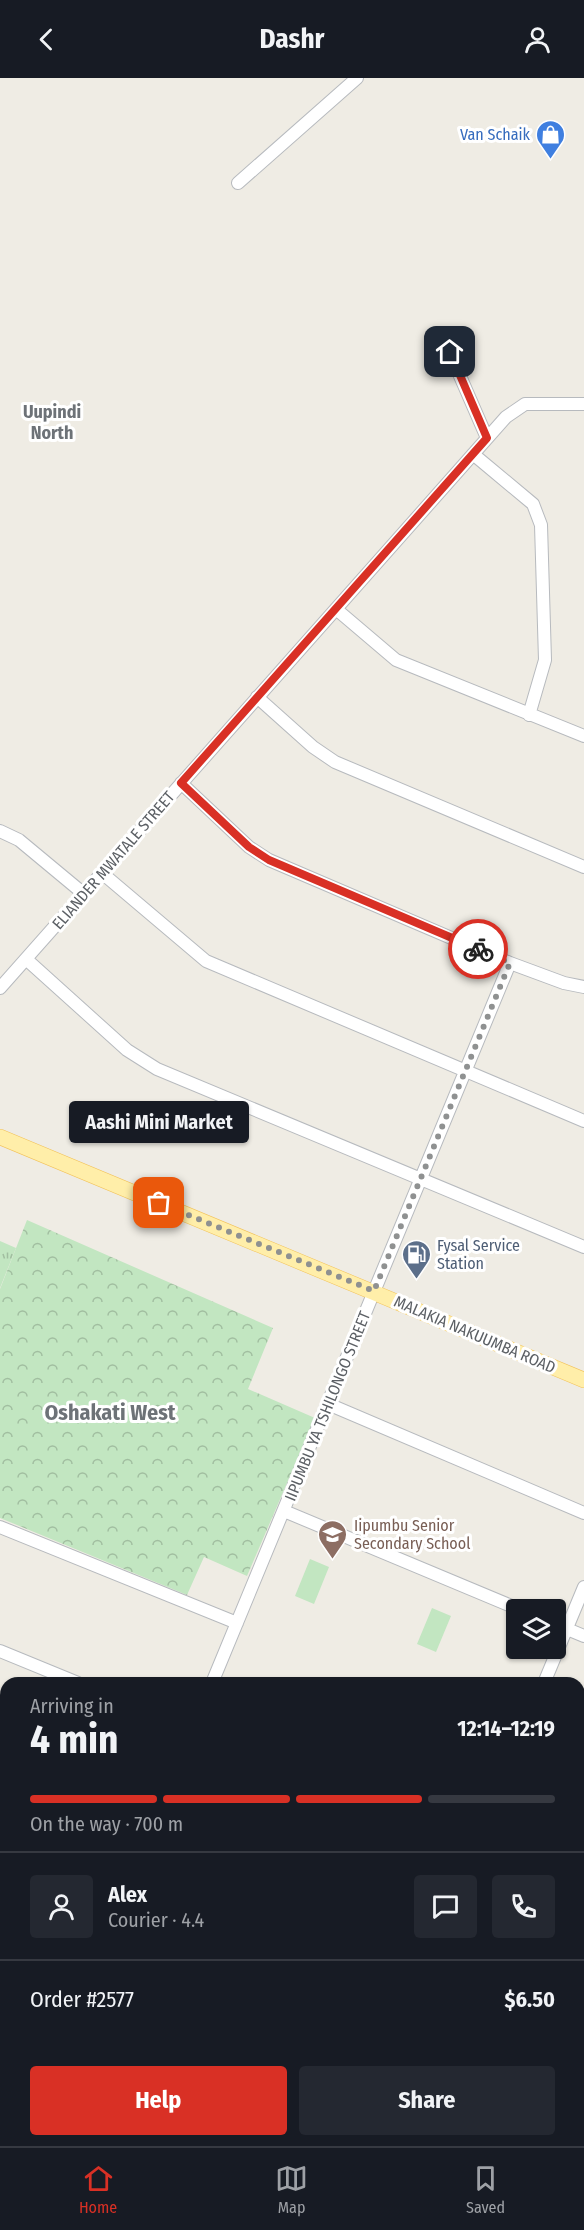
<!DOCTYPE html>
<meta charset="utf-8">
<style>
:root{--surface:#171b24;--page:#242831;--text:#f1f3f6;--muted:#9ea1a6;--line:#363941;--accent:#d93025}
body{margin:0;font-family:"Fira Sans Condensed",sans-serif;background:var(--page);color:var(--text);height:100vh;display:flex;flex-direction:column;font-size:22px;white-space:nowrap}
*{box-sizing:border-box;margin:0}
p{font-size:20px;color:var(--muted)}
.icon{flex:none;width:33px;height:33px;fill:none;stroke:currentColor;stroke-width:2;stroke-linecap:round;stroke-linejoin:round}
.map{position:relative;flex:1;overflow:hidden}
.details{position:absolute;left:0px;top:1599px;width:585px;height:470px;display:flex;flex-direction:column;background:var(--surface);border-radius:18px 18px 0 0;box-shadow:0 2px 4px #0004}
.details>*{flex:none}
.fabs{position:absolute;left:506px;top:1521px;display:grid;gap:12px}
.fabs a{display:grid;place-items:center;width:60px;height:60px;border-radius:6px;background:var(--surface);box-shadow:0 2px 4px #0004;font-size:30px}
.pin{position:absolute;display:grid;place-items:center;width:51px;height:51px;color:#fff;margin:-26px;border-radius:12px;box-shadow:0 3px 9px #0006}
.courier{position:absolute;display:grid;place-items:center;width:60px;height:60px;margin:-30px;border:4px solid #d93025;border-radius:50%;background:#fff;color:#222;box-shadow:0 2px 8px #0007}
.bubble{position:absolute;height:42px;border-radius:6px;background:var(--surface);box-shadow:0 2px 4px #0004;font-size:20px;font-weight:700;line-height:42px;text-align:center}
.overview em{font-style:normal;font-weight:700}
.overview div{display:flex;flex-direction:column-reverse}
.overview{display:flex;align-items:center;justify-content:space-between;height:102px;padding:0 30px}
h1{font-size:39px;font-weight:700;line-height:45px}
.bar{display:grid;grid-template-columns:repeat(4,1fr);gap:9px 6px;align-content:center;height:72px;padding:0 30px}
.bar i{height:8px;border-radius:4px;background:var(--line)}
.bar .current{background:var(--accent)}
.bar p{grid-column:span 4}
.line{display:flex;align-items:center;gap:15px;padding:0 30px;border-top:2px solid var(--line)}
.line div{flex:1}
.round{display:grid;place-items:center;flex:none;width:63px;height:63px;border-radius:6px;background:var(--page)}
.action{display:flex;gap:12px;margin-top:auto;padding:12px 30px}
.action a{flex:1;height:69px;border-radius:6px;background:var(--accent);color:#fff;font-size:24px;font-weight:700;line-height:69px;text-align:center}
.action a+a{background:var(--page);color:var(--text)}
header{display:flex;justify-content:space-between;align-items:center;height:78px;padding:0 30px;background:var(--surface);font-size:27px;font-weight:700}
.tab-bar{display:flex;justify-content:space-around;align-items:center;height:84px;border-top:2px solid var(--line);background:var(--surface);font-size:16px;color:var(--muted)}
.tab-bar a{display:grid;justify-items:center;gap:3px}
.tab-bar .current{color:var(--accent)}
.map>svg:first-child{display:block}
.grass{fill:url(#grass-tufts)}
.forest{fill:url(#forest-crowns)}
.garden{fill:#c2e6c1}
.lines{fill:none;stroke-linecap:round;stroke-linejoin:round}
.minor-casing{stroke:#b7babe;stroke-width:14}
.major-casing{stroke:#f2c25a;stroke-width:16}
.minor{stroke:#fff;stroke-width:12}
.major{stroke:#ffeea9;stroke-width:15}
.done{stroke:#8f9191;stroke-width:6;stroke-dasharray:0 10.8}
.route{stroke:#d93025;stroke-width:8}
.labels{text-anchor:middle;stroke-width:6;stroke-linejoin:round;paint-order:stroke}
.shop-label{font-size:16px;fill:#366cbe;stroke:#fff;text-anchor:end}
.street-label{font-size:16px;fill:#5c6065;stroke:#fff}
.service-label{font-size:16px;fill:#4e5e75;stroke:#fff;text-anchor:start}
.education-label{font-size:16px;fill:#785e54;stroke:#fff;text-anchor:start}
.neighbourhood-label{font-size:18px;font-weight:bold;fill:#6d7277;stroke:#fff}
.district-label{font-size:22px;font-weight:bold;fill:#6d7277;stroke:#fff}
</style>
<header><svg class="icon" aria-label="back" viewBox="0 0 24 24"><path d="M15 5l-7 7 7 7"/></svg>Dashr<svg class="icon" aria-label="person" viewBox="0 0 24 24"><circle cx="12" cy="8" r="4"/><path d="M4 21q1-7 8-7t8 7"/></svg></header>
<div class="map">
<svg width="584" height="2068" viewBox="0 0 584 2068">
<defs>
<pattern id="grass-tufts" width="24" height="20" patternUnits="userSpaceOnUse" patternTransform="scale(1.5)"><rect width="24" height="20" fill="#c2e6c1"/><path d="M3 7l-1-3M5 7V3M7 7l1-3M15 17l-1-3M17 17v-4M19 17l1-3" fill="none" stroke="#a1bea0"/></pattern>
<pattern id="forest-crowns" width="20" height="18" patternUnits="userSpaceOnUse" patternTransform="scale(1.5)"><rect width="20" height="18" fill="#c2e6c1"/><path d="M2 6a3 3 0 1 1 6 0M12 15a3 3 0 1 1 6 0" fill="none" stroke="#a1bea0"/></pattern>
</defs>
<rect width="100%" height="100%" fill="#efece4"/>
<!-- grass -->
<path class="grass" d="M0,1163l16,7 -16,40z"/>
<!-- forest -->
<path class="forest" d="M27,1142l246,108 -25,61 67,29 -68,158 -43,-19 -17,38 -187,-77v-229z"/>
<!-- garden -->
<path class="garden" d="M310,1481l19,8 -15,37 -19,-8z
M432,1530l19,8 -15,36 -19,-8z"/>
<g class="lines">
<defs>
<path id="minor" d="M238,105l119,-105
M450,275l37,85
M473,376l60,50 8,21 4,135 -16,55
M336,531l60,51 188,76
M257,619l56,50 22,15 249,105
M181,705l68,64 20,13 241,103 54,20 20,4
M0,753l19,9 65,54
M102,795l104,88 378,160
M26,881l101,91 30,19 427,178
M0,910l506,-571 19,-13h59
M328,1326l256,109
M284,1433l237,99
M0,1449l237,96
M555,1546l29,12
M0,1573l78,32
M212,1605l298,-720
M544,1605l40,-96
M579,1714l5,-1
M0,1889h6
M0,2009h6
M579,2033l3,35
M227,2062l1,6
M352,2062l1,6
M468,2062v6"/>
<path id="major" d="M0,1059l584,243"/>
</defs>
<!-- minor casing -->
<use href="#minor" class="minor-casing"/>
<!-- major casing -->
<use href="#major" class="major-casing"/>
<!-- minor -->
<use href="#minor" class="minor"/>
<!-- major -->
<use href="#major" class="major"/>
</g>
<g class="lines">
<!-- done -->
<path class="done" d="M159,1125l215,88 136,-328 -32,-14"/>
<!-- route -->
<path class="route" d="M450,274l37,86 -306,345 68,64 20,13 209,89"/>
</g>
<!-- icons -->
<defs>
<symbol id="shop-pin" viewBox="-11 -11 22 30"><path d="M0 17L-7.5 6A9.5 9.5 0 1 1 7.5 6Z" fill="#3f7fe0" stroke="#fff"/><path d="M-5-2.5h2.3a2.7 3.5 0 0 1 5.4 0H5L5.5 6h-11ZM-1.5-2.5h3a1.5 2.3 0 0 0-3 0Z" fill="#fff"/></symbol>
<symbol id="fuel-pin" viewBox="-11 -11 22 30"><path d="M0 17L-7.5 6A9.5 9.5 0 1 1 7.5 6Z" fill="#5c6f8a" stroke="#fff"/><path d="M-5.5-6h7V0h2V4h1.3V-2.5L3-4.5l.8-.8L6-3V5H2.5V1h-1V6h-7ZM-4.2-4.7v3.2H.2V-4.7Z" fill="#fff"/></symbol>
<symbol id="school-pin" viewBox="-11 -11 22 30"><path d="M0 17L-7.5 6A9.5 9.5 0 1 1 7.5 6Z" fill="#8d6e63" stroke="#fff"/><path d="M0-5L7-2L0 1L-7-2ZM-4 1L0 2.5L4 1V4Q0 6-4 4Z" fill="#fff"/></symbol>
</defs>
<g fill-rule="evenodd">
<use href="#shop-pin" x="534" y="40" width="33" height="45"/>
<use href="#fuel-pin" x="400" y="1160" width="33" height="45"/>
<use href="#school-pin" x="316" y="1440" width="33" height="45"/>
</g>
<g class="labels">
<!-- shop labels -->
<g class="shop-label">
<text x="530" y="62">Van Schaik</text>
</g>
<!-- street labels -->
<g class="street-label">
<text transform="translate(113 782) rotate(-49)" y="6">ELIANDER MWATALE STREET</text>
<text transform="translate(475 1256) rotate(23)" y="6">MALAKIA NAKUUMBA ROAD</text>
<text transform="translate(327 1328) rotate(-68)" y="6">IIPUMBU YA TSHILONGO STREET</text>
</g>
<!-- service labels -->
<g class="service-label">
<text x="437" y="1173">Fysal Service<tspan x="437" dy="18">Station</tspan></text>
</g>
<!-- education labels -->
<g class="education-label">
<text x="354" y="1453">Iipumbu Senior<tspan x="354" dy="18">Secondary School</tspan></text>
</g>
<!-- neighbourhood labels -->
<g class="neighbourhood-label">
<text x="52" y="340">Uupindi<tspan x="52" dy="21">North</tspan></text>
</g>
<!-- district labels -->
<g class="district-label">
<text x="110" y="1342">Oshakati West</text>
</g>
</g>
</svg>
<div class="fabs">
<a><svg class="icon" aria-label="layers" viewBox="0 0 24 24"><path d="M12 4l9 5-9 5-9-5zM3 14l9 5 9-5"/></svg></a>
</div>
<div class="pin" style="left:159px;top:1125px;background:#ea580c"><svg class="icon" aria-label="bag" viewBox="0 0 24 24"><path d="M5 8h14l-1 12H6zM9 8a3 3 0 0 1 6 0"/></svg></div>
<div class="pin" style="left:450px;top:274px;background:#1f2937"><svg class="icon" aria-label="home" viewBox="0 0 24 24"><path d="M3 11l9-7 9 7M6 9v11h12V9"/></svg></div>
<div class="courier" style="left:478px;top:871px"><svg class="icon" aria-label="bike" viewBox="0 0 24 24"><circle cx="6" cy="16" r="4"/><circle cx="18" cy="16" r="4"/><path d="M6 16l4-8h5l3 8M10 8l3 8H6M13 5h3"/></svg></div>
<div class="bubble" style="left:69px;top:1023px;width:180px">Aashi Mini Market</div>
<section class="details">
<div class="overview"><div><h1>4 min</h1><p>Arriving in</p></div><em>12:14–12:19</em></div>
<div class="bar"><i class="current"></i><i class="current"></i><i class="current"></i><i></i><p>On the way · 700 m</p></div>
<div class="line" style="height:108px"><a class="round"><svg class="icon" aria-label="person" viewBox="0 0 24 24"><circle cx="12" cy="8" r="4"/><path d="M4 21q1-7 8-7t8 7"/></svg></a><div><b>Alex</b><p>Courier · 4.4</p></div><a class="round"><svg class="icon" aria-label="chat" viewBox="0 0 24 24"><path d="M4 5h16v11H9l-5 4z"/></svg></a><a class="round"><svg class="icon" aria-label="phone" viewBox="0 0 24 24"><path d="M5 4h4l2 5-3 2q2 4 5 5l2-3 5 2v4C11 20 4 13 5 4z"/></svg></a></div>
<div class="line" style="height:78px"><div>Order #2577</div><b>$6.50</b></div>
<div class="action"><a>Help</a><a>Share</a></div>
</section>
</div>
<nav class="tab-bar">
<a class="current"><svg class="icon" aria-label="home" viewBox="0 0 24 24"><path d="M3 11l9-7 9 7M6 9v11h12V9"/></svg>Home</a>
<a><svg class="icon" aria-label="map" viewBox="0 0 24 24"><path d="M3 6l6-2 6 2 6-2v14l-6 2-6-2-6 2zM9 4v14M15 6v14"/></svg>Map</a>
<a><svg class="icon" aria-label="saved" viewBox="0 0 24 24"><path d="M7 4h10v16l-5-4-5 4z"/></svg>Saved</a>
</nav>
